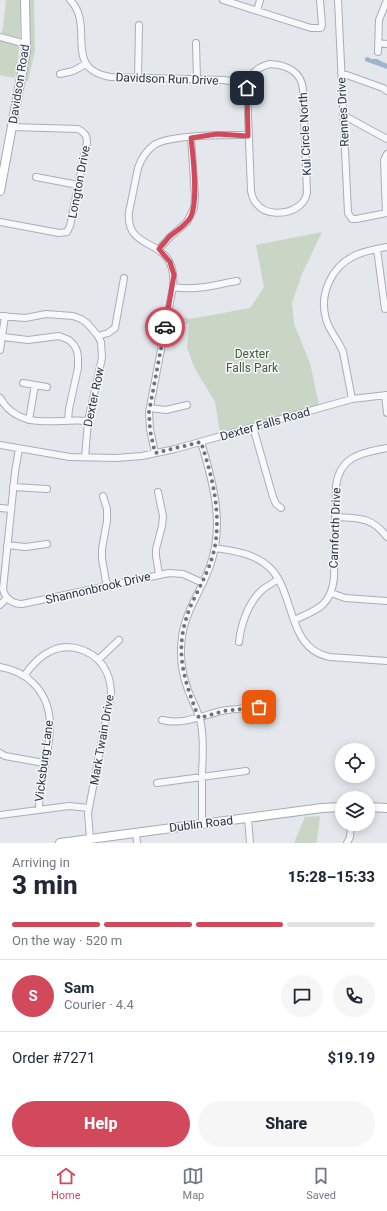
<!DOCTYPE html>
<meta charset="utf-8">
<style>
:root{--surface:#fff;--page:#f6f6f7;--text:#1f2937;--muted:#747a83;--line:#e0e1e3;--accent:#d1495b}
body{margin:0;font-family:Roboto,sans-serif;background:var(--page);color:var(--text);height:100vh;display:flex;flex-direction:column;font-size:15px;white-space:nowrap}
*{box-sizing:border-box;margin:0}
p{font-size:13px;color:var(--muted)}
.icon{flex:none;width:22px;height:22px;fill:none;stroke:currentColor;stroke-width:2;stroke-linecap:round;stroke-linejoin:round}
.map{position:relative;height:843px;overflow:hidden}
.sheet{display:flex;flex-direction:column;background:var(--surface);flex:1}
.sheet>*{flex:none}
.tools{position:absolute;left:335px;top:743px;display:grid;gap:8px}
.tools a{display:grid;place-items:center;width:40px;height:40px;border-radius:50%;background:var(--surface);box-shadow:0 2px 10px #0003;font-size:20px}
.pin{position:absolute;display:grid;place-items:center;width:34px;height:34px;color:#fff;margin:-17px;border-radius:8px;box-shadow:0 2px 6px #0006}
.courier{position:absolute;display:grid;place-items:center;width:40px;height:40px;margin:-20px;border:3px solid #d1495b;border-radius:50%;background:#fff;color:#222;box-shadow:0 1px 5px #0007}
.headline em{font-style:normal;font-weight:800}
.headline div{display:flex;flex-direction:column-reverse}
.headline{display:flex;align-items:center;justify-content:space-between;height:68px;padding:0 12px}
h1{font-size:26px;font-weight:800;line-height:30px}
.bar{display:grid;grid-template-columns:repeat(4,1fr);gap:6px 4px;align-content:center;height:48px;padding:0 12px}
.bar i{height:5px;border-radius:3px;background:var(--line)}
.bar .active{background:var(--accent)}
.bar p{grid-column:span 4}
.line{display:flex;align-items:center;gap:10px;padding:0 12px;border-top:1px solid var(--line)}
.line div{flex:1}
.round{display:grid;place-items:center;flex:none;width:42px;height:42px;border-radius:21px;background:var(--page)}
.button{display:flex;gap:8px;margin-top:auto;padding:8px 12px}
.button a{flex:1;height:46px;border-radius:24px;background:var(--accent);color:#fff;font-size:16px;font-weight:800;line-height:46px;text-align:center}
.button a+a{background:var(--page);color:var(--text)}
.tab-bar{display:flex;justify-content:space-around;align-items:center;height:56px;border-top:1px solid var(--line);background:var(--surface);font-size:11px;color:var(--muted)}
.tab-bar a{display:grid;justify-items:center;gap:2px}
.tab-bar .active{color:var(--accent)}
.map>svg:first-child{display:block}
.green{fill:#c9d6c5}
.water{fill:#9fb4cc}
.lines{fill:none;stroke-linecap:round;stroke-linejoin:round}
.minor-casing{stroke:#a9aeb7;stroke-width:8}
.major-casing{stroke:#a3abb8;stroke-width:10}
.minor{stroke:#f7f8fa;stroke-width:6}
.major{stroke:#fff;stroke-width:8}
.done{stroke:#6c737f;stroke-width:4;stroke-dasharray:0 7.2}
.route{stroke:#d1495b;stroke-width:5}
.labels{text-anchor:middle;stroke-width:3;stroke-linejoin:round;paint-order:stroke}
.street-label{font-size:12px;fill:#2b3445;stroke:#f4f6f9}
.park-label{font-size:12px;fill:#3f6138;stroke:#f4f6f9}
</style>
<div class="map">
<svg width="387" height="843" viewBox="0 0 387 843">
<rect width="100%" height="100%" fill="#e4e7ec"/>
<!-- green -->
<path class="green" d="M6,0h14c1,28 0,51 -5,78l-15,-3v-37l3,-10z
M30,0h4l1,51 -7,30h-3c4,-28 5,-50 4,-77z
M322,232l-20,42 -10,29 2,21 16,39 9,42 -99,28 -5,-31 -20,-33 -8,-21 2,-24 -21,-4 1,-5 21,4 60,-11 14,-21 -8,-42z
M320,816l-3,24 -1,3h-22l11,-26z"/>
<!-- water -->
<path class="water" d="M368,57l3,2h6l10,5v5l-22,-8v-3z"/>
<g class="lines">
<defs>
<path id="minor" d="M70,0c26,26 -9,69 41,77l113,3 23,4
M223,0l88,28h10l1,-3 -2,-25
M338,0l10,213 4,6h4l31,-6
M257,11l3,-11
M0,37l26,7
M196,43l1,37
M378,43l9,1
M378,52l1,-32 8,-20
M270,64c17,1 32,8 33,26l4,103c-1,5 -4,10 -8,13 -12,9 -34,10 -43,-3 -3,-3 -4,-7 -5,-12l-4,-103c2,-14 10,-21 23,-24z
M341,73l42,15 4,3
M60,74l13,-3 13,-7
M138,78l1,-53
M343,115l44,24
M36,177l42,8
M386,213l-2,-53 3,-6
M0,222l59,11 8,-1 3,-6 17,-84c0,-7 -3,-10 -9,-13l-66,-2
M159,249l11,-12 17,-15 7,-14 1,-11 -4,-60
M377,249l8,60
M173,287c23,4 41,-2 64,-6
M0,316l25,2 21,-4 27,2 8,3 6,4 11,13 3,6 1,16 -14,63 -3,37
M98,336l10,-3 7,-5 9,-50
M3,337l25,3 31,-4 10,4 5,5 3,6 1,6v11l-9,41 -1,11
M0,350l5,-34
M23,383l24,4
M385,395l2,18
M0,398c20,34 56,20 88,23
M352,399l-9,-47c-4,-11 -14,-21 -17,-33 -7,-24 5,-52 28,-63 10,-5 22,-7 33,-9
M150,408l16,2 21,-5
M29,420l6,-35
M253,427l20,70 3,7 5,4
M201,442c12,40 24,82 9,124 -12,33 -30,50 -29,88 0,12 3,25 7,36 4,11 11,22 13,34 3,16 2,32 1,48 0,17 0,35 0,52
M0,445l70,12 46,1 26,-2 33,-7 177,-50 35,-4
M19,449l-4,23 -12,117c2,10 10,15 19,15l147,-31 14,1 20,9
M155,453l-5,-24 -1,-17 24,-125c5,-54 -48,-31 -44,-75l9,-44c3,-9 8,-17 16,-23 16,-11 73,-10 94,-10
M13,487l34,2
M158,492l5,24 -1,10 -6,23v7l3,18
M103,496l4,13v12l-5,28v10l5,28
M0,508l11,1
M336,517c23,1 36,0 51,20
M7,545l18,2 22,-3
M215,548c18,3 39,5 54,19 27,25 17,82 61,90l57,4
M331,593l14,5 42,3
M0,605l7,-7
M294,620c23,-10 37,-14 40,-42l2,-92c4,-30 25,-33 51,-38
M239,642c2,-18 9,-39 23,-52 5,-4 11,-7 16,-11
M98,660l21,-20
M0,667c12,2 24,7 33,16 35,34 5,85 6,127
M24,676c7,-10 15,-20 27,-25 21,-10 47,1 56,22 3,7 4,14 4,21l-23,119 2,26
M162,720c21,5 39,-4 59,-9 12,-2 25,-3 38,-4
M0,753l5,3 39,7
M157,783l89,-12
M0,815l69,-9 20,2
M248,818l2,25
M136,833l1,10
M347,843l3,-6 1,-13"/>
<path id="major" d="M0,191l26,-140 -1,-51
M368,807l19,1
M60,843l262,-35 20,-1"/>
</defs>
<!-- minor casing -->
<use href="#minor" class="minor-casing"/>
<!-- major casing -->
<use href="#major" class="major-casing"/>
<!-- minor -->
<use href="#minor" class="minor"/>
<!-- major -->
<use href="#major" class="major"/>
</g>
<g class="lines">
<!-- done -->
<path class="done" d="M165,327l-16,85 1,18 5,23 46,-11c11,34 20,68 14,104 -4,21 -14,38 -23,57 -19,43 -10,73 7,115l25,-7 35,-4"/>
<!-- route -->
<path class="route" d="M165,327l9,-52 -4,-13 -11,-13c3,-4 7,-8 10,-12 7,-6 16,-11 21,-19 9,-15 3,-62 1,-80l26,-4 31,2 -1,-48"/>
</g>
<g class="labels">
<!-- street labels -->
<g class="street-label">
<text transform="translate(167 79) rotate(2)" y="4">Davidson Run Drive</text>
<text transform="translate(19 84) rotate(-81)" y="4">Davidson Road</text>
<text transform="translate(343 112) rotate(-93)" y="4">Rennes Drive</text>
<text transform="translate(305 134) rotate(-93)" y="4">Kul Circle North</text>
<text transform="translate(79 182) rotate(-79)" y="4">Longton Drive</text>
<text transform="translate(94 397) rotate(-78)" y="4">Dexter Row</text>
<text transform="translate(265 424) rotate(-16)" y="4">Dexter Falls Road</text>
<text transform="translate(335 528) rotate(-88)" y="4">Carnforth Drive</text>
<text transform="translate(98 588) rotate(-13)" y="4">Shannonbrook Drive</text>
<text transform="translate(102 740) rotate(-80)" y="4">Mark Twain Drive</text>
<text transform="translate(44 761) rotate(-83)" y="4">Vicksburg Lane</text>
<text transform="translate(201 824) rotate(-7)" y="4">Dublin Road</text>
</g>
<!-- park labels -->
<g class="park-label">
<text x="252" y="358">Dexter<tspan x="252" dy="14">Falls Park</tspan></text>
</g>
</g>
</svg>
<div class="tools">
<a><svg class="icon" aria-label="locate" viewBox="0 0 24 24"><circle cx="12" cy="12" r="6"/><path d="M12 2v4M12 18v4M2 12h4M18 12h4"/></svg></a>
<a><svg class="icon" aria-label="layers" viewBox="0 0 24 24"><path d="M12 4l9 5-9 5-9-5zM3 14l9 5 9-5"/></svg></a>
</div>
<div class="pin" style="left:259px;top:707px;background:#ea580c"><svg class="icon" aria-label="bag" viewBox="0 0 24 24"><path d="M5 8h14l-1 12H6zM9 8a3 3 0 0 1 6 0"/></svg></div>
<div class="pin" style="left:247px;top:88px;background:#1f2937"><svg class="icon" aria-label="home" viewBox="0 0 24 24"><path d="M3 11l9-7 9 7M6 9v11h12V9"/></svg></div>
<div class="courier" style="left:165px;top:327px"><svg class="icon" aria-label="car" viewBox="0 0 24 24"><path d="M5 17H2v-5l4-1 3-4h7l3 4 3 1v5h-3M9 17h6M6 11h13"/><circle cx="7" cy="17" r="2"/><circle cx="17" cy="17" r="2"/></svg></div>
</div>
<section class="sheet">
<div class="headline"><div><h1>3 min</h1><p>Arriving in</p></div><em>15:28–15:33</em></div>
<div class="bar"><i class="active"></i><i class="active"></i><i class="active"></i><i></i><p>On the way · 520 m</p></div>
<div class="line" style="height:72px"><b class="round" style="background:var(--accent);color:#fff">S</b><div><b>Sam</b><p>Courier · 4.4</p></div><a class="round"><svg class="icon" aria-label="chat" viewBox="0 0 24 24"><path d="M4 5h16v11H9l-5 4z"/></svg></a><a class="round"><svg class="icon" aria-label="phone" viewBox="0 0 24 24"><path d="M5 4h4l2 5-3 2q2 4 5 5l2-3 5 2v4C11 20 4 13 5 4z"/></svg></a></div>
<div class="line" style="height:52px"><div>Order #7271</div><b>$19.19</b></div>
<div class="button"><a>Help</a><a>Share</a></div>
</section>
<nav class="tab-bar">
<a class="active"><svg class="icon" aria-label="home" viewBox="0 0 24 24"><path d="M3 11l9-7 9 7M6 9v11h12V9"/></svg>Home</a>
<a><svg class="icon" aria-label="map" viewBox="0 0 24 24"><path d="M3 6l6-2 6 2 6-2v14l-6 2-6-2-6 2zM9 4v14M15 6v14"/></svg>Map</a>
<a><svg class="icon" aria-label="saved" viewBox="0 0 24 24"><path d="M7 4h10v16l-5-4-5 4z"/></svg>Saved</a>
</nav>
